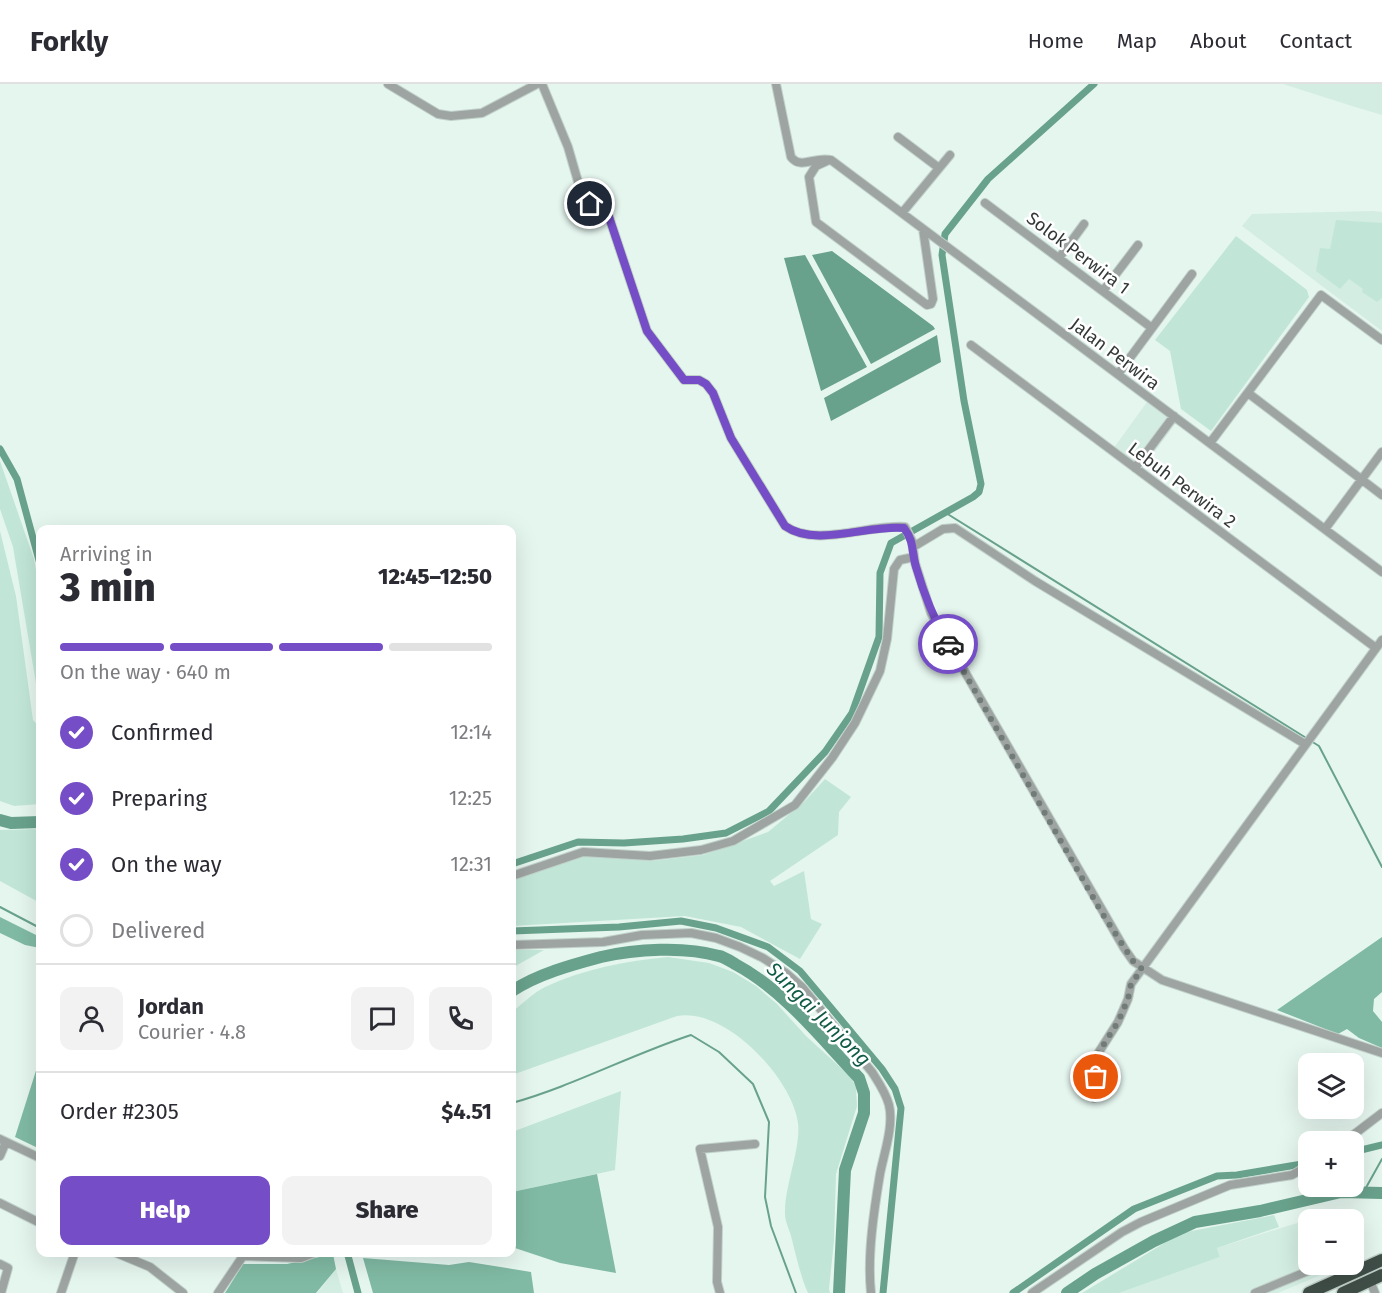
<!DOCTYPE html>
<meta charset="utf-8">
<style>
:root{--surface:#fff;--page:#f2f2f3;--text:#2b2b33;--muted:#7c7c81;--line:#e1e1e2;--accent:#754dc6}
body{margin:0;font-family:"Fira Sans",sans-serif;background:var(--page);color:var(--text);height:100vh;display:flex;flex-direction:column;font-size:22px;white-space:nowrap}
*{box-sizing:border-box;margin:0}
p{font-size:20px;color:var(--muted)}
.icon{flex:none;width:33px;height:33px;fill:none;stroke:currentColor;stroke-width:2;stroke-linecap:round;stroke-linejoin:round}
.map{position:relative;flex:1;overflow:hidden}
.side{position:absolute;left:36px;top:441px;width:480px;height:732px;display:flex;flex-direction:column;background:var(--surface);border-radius:12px;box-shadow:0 6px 24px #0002}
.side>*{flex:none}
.fabs{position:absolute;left:1298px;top:969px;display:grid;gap:12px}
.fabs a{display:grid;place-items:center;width:66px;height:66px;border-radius:12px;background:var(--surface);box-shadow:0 6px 24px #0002;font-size:30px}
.pin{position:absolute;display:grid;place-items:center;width:51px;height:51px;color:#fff;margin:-26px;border:3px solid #fff;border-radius:50%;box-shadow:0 2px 6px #0007}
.courier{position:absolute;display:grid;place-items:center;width:60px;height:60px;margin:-30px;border:4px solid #754dc6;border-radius:50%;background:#fff;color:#222;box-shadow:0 2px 8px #0007}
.head em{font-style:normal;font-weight:800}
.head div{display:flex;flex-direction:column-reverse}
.head{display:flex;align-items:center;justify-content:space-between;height:102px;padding:0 24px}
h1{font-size:39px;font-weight:800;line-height:45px}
.bar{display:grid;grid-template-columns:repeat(4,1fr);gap:9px 6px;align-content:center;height:72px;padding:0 24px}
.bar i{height:8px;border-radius:4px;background:var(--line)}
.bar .on{background:var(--accent)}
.bar p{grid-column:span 4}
.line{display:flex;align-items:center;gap:15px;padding:0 24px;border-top:2px solid var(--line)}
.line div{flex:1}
.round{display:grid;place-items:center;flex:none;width:63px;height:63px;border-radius:12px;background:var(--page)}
ol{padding:0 24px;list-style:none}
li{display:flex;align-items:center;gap:18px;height:66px}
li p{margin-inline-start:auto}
li .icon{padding:6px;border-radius:50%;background:var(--accent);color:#fff;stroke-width:4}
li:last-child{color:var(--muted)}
li i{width:33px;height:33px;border:3px solid var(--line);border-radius:50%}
.cta{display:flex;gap:12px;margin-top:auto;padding:12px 24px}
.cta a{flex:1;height:69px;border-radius:12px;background:var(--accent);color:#fff;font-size:24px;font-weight:800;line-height:69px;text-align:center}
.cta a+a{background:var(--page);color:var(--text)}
header{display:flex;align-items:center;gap:36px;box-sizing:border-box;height:84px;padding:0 30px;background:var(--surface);border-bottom:2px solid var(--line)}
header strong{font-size:28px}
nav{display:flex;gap:33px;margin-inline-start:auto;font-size:21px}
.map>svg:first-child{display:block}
.built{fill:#d3ede2}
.green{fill:#c1e6d7}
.forest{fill:#80baa4}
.water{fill:#69a28c}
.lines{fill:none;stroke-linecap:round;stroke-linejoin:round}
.stream{stroke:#69a28c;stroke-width:2}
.canal{stroke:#69a28c;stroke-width:7}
.river{stroke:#69a28c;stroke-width:12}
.minor-casing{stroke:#c1d0ca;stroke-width:10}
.highway-casing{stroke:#c1d0ca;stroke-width:15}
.minor{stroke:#9da4a1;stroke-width:8}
.highway{stroke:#404e48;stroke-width:12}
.done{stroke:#717b77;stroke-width:6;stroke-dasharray:0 10.8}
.route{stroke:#754dc6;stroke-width:8}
.labels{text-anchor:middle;stroke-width:5;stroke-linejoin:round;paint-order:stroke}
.street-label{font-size:18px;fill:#323936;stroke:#fff}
.water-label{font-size:20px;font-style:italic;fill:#105b46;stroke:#fff}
</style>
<header>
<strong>Forkly</strong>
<nav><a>Home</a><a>Map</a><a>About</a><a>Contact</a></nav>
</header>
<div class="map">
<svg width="1382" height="1209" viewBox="0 0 1382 1209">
<rect width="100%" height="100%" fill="#e5f6ef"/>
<!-- built -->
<path class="built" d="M1283,0h99v31l-30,-9z
M1373,127l9,1v119l-140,-105 10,-12z
M1147,318l29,21 -35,47 -28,-21z
M1313,1134l3,1 -8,1v44l33,1 1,1 -64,27h-159l101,-36 -3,-9z
M336,1185l7,24h-26z"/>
<!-- green -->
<path class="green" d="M1336,136l46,3v75l-5,4 -15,-10 1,-3 -14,-10 -9,10 -24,-18 4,-23 10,1z
M1236,152l71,54 2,7 -98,134 -30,-22 -11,-58 -15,-11z
M0,377l34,98 6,34v114l-27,-160 -13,-38z
M0,447l16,65 17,124 7,8v76l-26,2 -14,-5z
M825,695l26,18 -12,15 -1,23 -68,46 4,5 30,-15 7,48 11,5 -22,35 -59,-32 -56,-11 -173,10v-46l74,-25 66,6 51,-6 65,-23 36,-30z
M40,745v74l-40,-22v-51z
M512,866h32l-32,18z
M668,873l41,6 24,9 23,14 21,18 29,32 46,42 4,10 1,18 -21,68 -2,67 -5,48 1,4h-22c-8,-18 -12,-38 -17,-57 -2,-7 -6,-15 -6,-22 -1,-27 16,-65 13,-91 -6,-45 -73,-116 -121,-107l-165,59v-63c10,-8 21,-19 33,-25 38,-18 81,-26 123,-30z
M621,1007l-6,79 -103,22v-60z
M1274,1131l5,12 -62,21 3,9 -101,36h-37l99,-60z"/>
<!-- forest -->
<path class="forest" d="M0,833l40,20v11l-15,-3 -25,-12z
M1382,853v55l-8,7 -1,12 9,11v26l-23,-10 -12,-9 -9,5 -61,-24z
M40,974v91l-25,-12z
M597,1090l19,99 -56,-10 -48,-16v-55z
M333,1170l3,15 -20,24h-91l18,-29h44z
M363,1174l86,7 20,-3 62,10 3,21h-161z"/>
<!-- water -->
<path class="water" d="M832,167l101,75 2,3 -64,35 -59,-109z
M805,171l62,112 -46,24 -37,-133z
M937,251l4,27 -110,59 -7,-23z"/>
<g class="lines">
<!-- stream -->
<path class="stream" d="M946,429l373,233 63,121
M0,823l40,21
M512,1019c61,-17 118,-48 179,-68l28,17 34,32 16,38 -4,75 6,29 25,67
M1363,1109l19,-34"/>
<!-- canal -->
<path class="canal" d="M0,365l17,30 23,85
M512,780l66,-22 46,1 59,-4 43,-6 43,-22 56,-59 27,-39 27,-76 1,-64 11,-30 82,-46 6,-5 2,-8 -17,-83 -22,-146 3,-21 43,-55 106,-95
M512,847l107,-4 62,-6 35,7 52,19 32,24 32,38 50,60 13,20 6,19 -18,185
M1353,1068l29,-7
M347,1168l11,41
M1013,1209l121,-84 83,-33 20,-1 71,-12"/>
<!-- river -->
<path class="river" d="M0,736l11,3 29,-1
M512,907c26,-17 59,-26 89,-34 34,-8 84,-11 118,-1 5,1 11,5 16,8 49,26 86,74 124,114l5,15v20l-19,57 -6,123
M1067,1209l28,-19 59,-33 41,-19 65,-11 81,-19 41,1"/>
<defs>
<path id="minor" d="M388,0l50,30 13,2 31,-3 55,-29
M542,0l26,63 13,45 9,12 19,13 38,114 37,49h15l7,4 7,9 18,45 54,88c31,22 84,-2 120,1l7,14 3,22 16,50 193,335 9,13 29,19 220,73
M776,0l15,73c10,13 23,-1 40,3l551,412
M898,53l41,31
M829,76l-13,6 -7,11 7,45 111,83 4,-1 2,-5 -10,-70
M985,119l167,125
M902,129l48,-58
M1059,174l25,-34
M1103,207l35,-46
M971,261l405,303
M1118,290l74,-100
M1248,309l134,102
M1210,359l111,-148 61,45
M1135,384l39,-52
M1325,445l57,-77
M913,463l30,-18 12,-1 80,53 270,163
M512,792l71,-24 67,4 51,-6 32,-9 62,-36 37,-47 23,-35 25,-52 7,-32 7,-70 6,-9 14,-3
M512,861l91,-3 39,-7 49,-2 25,5 24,9 23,11 23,15 16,14 70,85c7,11 14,21 17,33 5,21 -5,48 -9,69 -6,36 -13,82 -9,119
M1094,1014l3,-43 21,-33 10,-23 3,-15 251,-344
M0,1055l40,19
M1344,1058l38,-29
M0,1072l6,-14
M0,1119l40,20
M114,1168l36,15 33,26
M243,1172l58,2 15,-6
M0,1180l8,4 -7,25
M1370,1197l5,12
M61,1209l14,-41
M218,1209l25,-37
M720,1209l-3,-11 1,-55 -18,-78 55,-5
M1032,1209l90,-61 19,-10 89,-37 62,-10 16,-9
M1255,1209l70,-29"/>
<path id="highway" d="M1309,1209l73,-33
M1343,1209l39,-18"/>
</defs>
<!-- minor casing -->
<use href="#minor" class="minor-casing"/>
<!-- highway casing -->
<use href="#highway" class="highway-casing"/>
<!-- minor -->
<use href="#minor" class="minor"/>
<!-- highway -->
<use href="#highway" class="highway"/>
</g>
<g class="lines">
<!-- done -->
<path class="done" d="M948,560l154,269 31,48 9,8 -11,15 -3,15 -10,23 -21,33 -1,22"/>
<!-- route -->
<path class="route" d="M590,120l19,13 38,114 37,49h15l7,4 7,9 18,45 54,88c31,22 84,-2 119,2 11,15 7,23 12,39 8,28 18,52 32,77"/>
</g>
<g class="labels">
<!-- street labels -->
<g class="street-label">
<text transform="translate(1078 169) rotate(37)" y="6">Solok Perwira 1</text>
<text transform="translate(1115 270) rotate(37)" y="6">Jalan Perwira</text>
<text transform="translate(1182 401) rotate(37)" y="6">Lebuh Perwira 2</text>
</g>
<!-- water labels -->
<g class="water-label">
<text transform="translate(819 930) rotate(45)" y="7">Sungai Junjong</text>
</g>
</g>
</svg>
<div class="fabs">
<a><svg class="icon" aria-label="layers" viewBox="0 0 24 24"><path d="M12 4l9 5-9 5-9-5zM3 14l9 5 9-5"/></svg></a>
<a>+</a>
<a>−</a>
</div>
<div class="pin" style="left:1096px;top:993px;background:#ea580c"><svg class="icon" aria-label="bag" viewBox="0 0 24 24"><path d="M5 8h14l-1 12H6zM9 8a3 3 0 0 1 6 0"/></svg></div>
<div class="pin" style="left:590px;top:120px;background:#1f2937"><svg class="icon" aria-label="home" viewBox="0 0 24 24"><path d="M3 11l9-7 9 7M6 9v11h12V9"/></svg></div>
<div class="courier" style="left:948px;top:560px"><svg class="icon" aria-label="car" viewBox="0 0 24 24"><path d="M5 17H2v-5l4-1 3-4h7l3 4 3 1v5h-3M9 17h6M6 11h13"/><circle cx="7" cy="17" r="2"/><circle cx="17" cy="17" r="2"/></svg></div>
<section class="side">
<div class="head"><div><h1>3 min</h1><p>Arriving in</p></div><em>12:45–12:50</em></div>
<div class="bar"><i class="on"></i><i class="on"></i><i class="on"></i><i></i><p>On the way · 640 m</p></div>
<ol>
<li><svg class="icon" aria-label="check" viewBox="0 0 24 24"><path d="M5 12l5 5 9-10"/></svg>Confirmed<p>12:14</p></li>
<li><svg class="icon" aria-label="check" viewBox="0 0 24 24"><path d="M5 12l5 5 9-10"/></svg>Preparing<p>12:25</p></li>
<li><svg class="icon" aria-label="check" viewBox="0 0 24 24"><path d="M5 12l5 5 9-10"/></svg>On the way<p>12:31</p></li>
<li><i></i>Delivered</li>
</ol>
<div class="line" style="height:108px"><a class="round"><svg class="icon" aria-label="person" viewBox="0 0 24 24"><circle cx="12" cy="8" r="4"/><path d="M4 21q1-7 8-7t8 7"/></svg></a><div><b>Jordan</b><p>Courier · 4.8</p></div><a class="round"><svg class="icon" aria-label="chat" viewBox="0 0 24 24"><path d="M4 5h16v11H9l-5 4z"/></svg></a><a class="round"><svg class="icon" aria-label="phone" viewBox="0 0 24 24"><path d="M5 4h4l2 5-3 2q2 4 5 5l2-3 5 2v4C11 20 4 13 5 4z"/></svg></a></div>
<div class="line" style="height:78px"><div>Order #2305</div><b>$4.51</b></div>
<div class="cta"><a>Help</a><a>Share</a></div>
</section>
</div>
